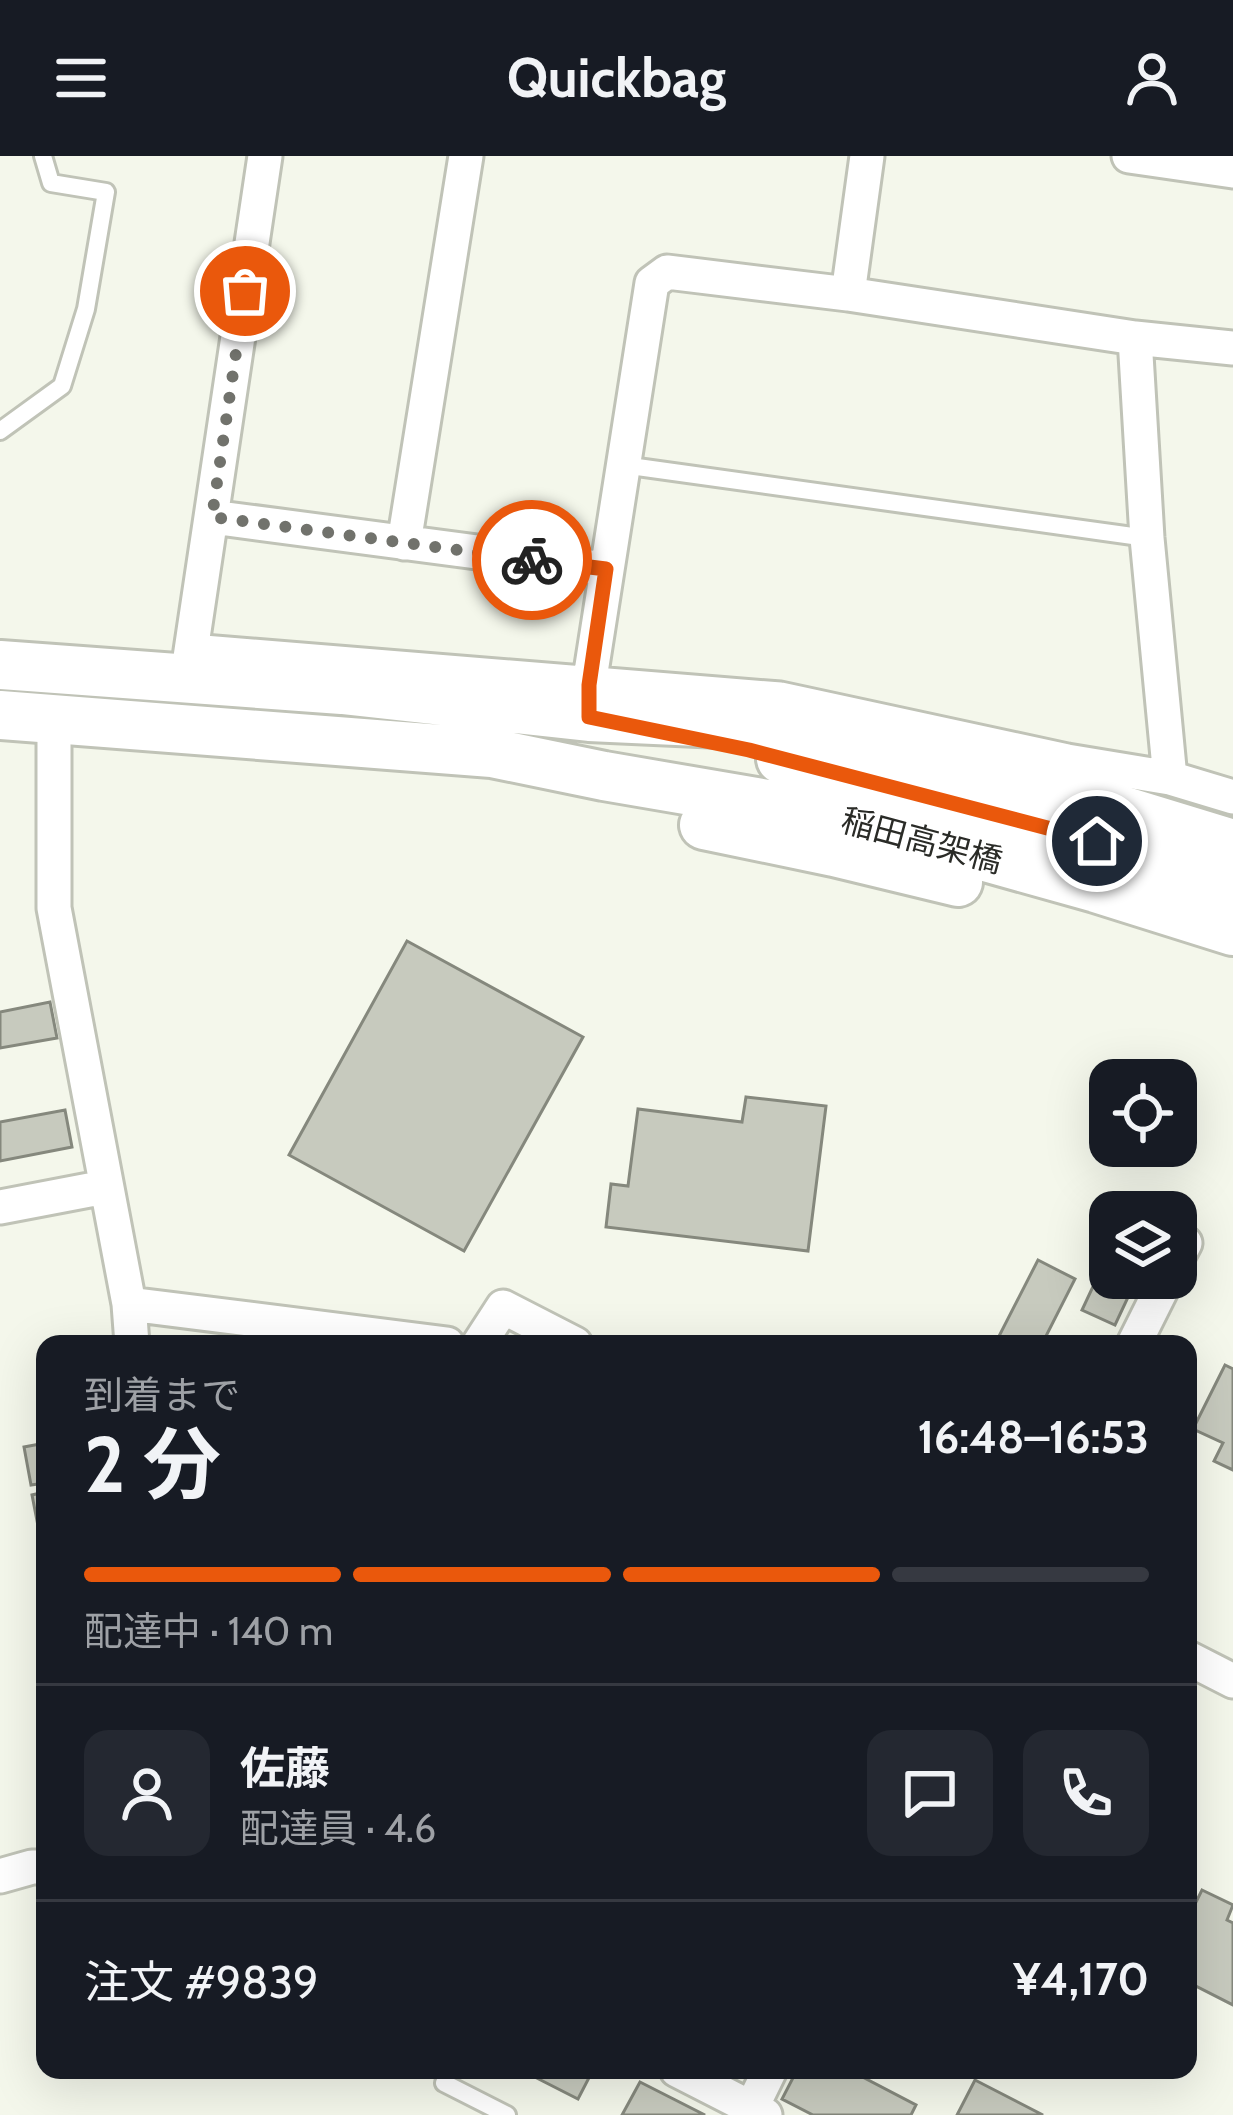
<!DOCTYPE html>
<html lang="ja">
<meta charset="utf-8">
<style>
:root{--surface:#171b24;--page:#242831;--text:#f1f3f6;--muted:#9ea1a6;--line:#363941;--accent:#ea580c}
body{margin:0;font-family:Cabin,"Noto Sans JP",sans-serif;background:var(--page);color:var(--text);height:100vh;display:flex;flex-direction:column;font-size:45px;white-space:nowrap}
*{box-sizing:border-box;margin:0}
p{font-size:39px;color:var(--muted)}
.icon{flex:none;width:66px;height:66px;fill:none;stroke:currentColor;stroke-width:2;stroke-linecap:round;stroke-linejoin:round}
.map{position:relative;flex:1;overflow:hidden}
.details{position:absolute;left:36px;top:1179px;width:1161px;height:744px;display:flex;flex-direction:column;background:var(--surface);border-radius:24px;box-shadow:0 12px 48px #0002}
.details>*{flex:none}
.fabs{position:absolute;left:1089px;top:903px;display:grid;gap:24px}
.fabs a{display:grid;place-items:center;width:108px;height:108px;border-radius:24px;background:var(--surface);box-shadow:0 12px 48px #0002;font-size:60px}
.pin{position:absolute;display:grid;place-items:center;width:102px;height:102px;color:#fff;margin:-51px;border:6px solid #fff;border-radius:50%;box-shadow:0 3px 12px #0007}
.courier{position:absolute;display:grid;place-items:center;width:120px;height:120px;margin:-60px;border:9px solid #ea580c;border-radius:50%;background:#fff;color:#222;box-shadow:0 3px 15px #0007}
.headline em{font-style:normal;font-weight:700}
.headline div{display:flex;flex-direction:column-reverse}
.headline{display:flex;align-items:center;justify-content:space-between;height:204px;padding:0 48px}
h1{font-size:78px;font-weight:700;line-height:90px}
.bar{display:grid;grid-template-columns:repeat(4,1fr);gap:18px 12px;align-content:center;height:144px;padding:0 48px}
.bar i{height:15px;border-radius:9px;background:var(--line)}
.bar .active{background:var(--accent)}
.bar p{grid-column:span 4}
.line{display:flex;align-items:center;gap:30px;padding:0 48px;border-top:3px solid var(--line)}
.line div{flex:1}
.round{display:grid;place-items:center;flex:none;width:126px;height:126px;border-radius:24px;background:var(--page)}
header{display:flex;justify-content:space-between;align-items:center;height:156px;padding:0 48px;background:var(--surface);font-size:54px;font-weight:700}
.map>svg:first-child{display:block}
.building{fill:#c7cabe;stroke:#85887d;stroke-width:3}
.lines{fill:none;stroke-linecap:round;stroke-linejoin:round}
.lane-casing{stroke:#c0c3b7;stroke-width:22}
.street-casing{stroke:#c0c3b7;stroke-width:39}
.secondary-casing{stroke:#c0c3b7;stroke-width:54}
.lane{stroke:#fff;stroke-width:16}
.street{stroke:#fff;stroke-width:33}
.secondary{stroke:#fff;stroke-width:48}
.done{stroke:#71726c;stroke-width:12;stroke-dasharray:0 21.6}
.route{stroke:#ea580c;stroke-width:15}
.labels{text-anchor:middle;stroke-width:10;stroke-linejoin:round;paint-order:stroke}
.street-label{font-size:33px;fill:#2a2b27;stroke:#fff}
</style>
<header><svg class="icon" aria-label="menu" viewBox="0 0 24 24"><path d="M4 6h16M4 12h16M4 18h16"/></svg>Quickbag<svg class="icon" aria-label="person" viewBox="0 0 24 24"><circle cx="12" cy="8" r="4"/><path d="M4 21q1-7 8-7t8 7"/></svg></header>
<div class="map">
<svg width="1233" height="1959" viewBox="0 0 1233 1959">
<rect width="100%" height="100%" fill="#f4f7eb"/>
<!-- building -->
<path class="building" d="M407,785l176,96 -119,214 -175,-96z
M50,846l7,36 -57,10v-36z
M746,941l80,9 -18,145 -202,-24 5,-43 17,2 10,-77 104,13z
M65,954l7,37 -72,14v-39z
M1038,1104l37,19 -33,65h-47z
M1104,1107l6,2v13h27l-22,47 -33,-15z
M1225,1209l8,4v101l-19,-9 9,-18 -30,-14z
M45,1287v40l-14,2 -7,-38z
M45,1336v70l-13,-67z
M1202,1734l31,15 -6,15 6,3v82l-45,-23v-64z
M521,1914h72l-15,29z
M797,1914h52l67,35 -5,10h-98l-31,-16z
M975,1924l68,35h-86z
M640,1926l65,33h-83z"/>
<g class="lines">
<defs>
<path id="lane" d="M0,275l62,-45 24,-77 20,-117 -55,-9 -8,-27
M623,309l524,73
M444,1927l63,32"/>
<path id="street" d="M1129,0l104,15
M848,138l19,-138
M1135,182l98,10
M212,361l394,52
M404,387l62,-387
M191,495l589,48 287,62 103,17 63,19
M188,515l77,-515
M589,561v-32l63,-402 15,-11 181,22 287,44 12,200 23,240
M54,562v190l75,396 3,40
M0,1051l105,-20
M1176,1104l9,-17
M129,1148l318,40
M479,1188l24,-37 72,37
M1134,1188l33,-66
M1188,1502l45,23
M0,1720l32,-9h13
M677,1914l88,45
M748,1959l22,-45"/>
<path id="secondary" d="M0,509l342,25 247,27 175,8 213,41 256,78
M0,559l492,38 112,23 239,41 253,71 137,43
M781,603l316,82 136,45
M704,669l130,27 124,30"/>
</defs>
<!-- lane casing -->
<use href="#lane" class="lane-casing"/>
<!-- street casing -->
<use href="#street" class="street-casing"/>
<!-- secondary casing -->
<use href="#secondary" class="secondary-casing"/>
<!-- lane -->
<use href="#lane" class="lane"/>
<!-- street -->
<use href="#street" class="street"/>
<!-- secondary -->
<use href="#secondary" class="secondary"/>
</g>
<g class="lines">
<!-- done -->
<path class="done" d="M245,135l-33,226 320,43"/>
<!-- route -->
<path class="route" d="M532,404l74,9 -17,116v32l160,33 348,91"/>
</g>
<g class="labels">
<!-- street labels -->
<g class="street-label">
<text transform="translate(922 684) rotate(15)" y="12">稲田高架橋</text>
</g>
</g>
</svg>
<div class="fabs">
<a><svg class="icon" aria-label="locate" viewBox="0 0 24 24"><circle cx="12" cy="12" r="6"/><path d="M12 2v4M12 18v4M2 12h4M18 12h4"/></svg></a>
<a><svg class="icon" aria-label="layers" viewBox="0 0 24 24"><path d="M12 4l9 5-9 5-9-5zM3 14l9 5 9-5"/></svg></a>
</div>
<div class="pin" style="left:245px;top:135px;background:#ea580c"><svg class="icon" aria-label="bag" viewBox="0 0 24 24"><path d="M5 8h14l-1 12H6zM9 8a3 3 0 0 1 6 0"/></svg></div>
<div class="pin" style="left:1097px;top:685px;background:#1f2937"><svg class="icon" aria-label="home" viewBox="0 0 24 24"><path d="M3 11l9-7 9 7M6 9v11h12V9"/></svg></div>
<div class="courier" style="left:532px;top:404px"><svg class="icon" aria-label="bike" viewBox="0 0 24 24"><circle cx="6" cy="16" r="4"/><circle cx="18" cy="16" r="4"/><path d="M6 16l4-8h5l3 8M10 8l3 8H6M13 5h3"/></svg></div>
<section class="details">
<div class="headline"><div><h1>2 分</h1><p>到着まで</p></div><em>16:48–16:53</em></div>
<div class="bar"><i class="active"></i><i class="active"></i><i class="active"></i><i></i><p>配達中 · 140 m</p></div>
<div class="line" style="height:216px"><a class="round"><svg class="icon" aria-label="person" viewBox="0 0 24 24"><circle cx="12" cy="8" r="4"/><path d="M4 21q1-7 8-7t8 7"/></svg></a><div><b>佐藤</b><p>配達員 · 4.6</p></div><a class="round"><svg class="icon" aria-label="chat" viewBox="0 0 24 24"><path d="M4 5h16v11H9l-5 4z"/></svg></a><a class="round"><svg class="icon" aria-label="phone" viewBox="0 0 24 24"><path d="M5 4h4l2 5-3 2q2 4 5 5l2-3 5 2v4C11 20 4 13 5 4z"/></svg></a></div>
<div class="line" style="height:156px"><div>注文 #9839</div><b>¥4,170</b></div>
</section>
</div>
